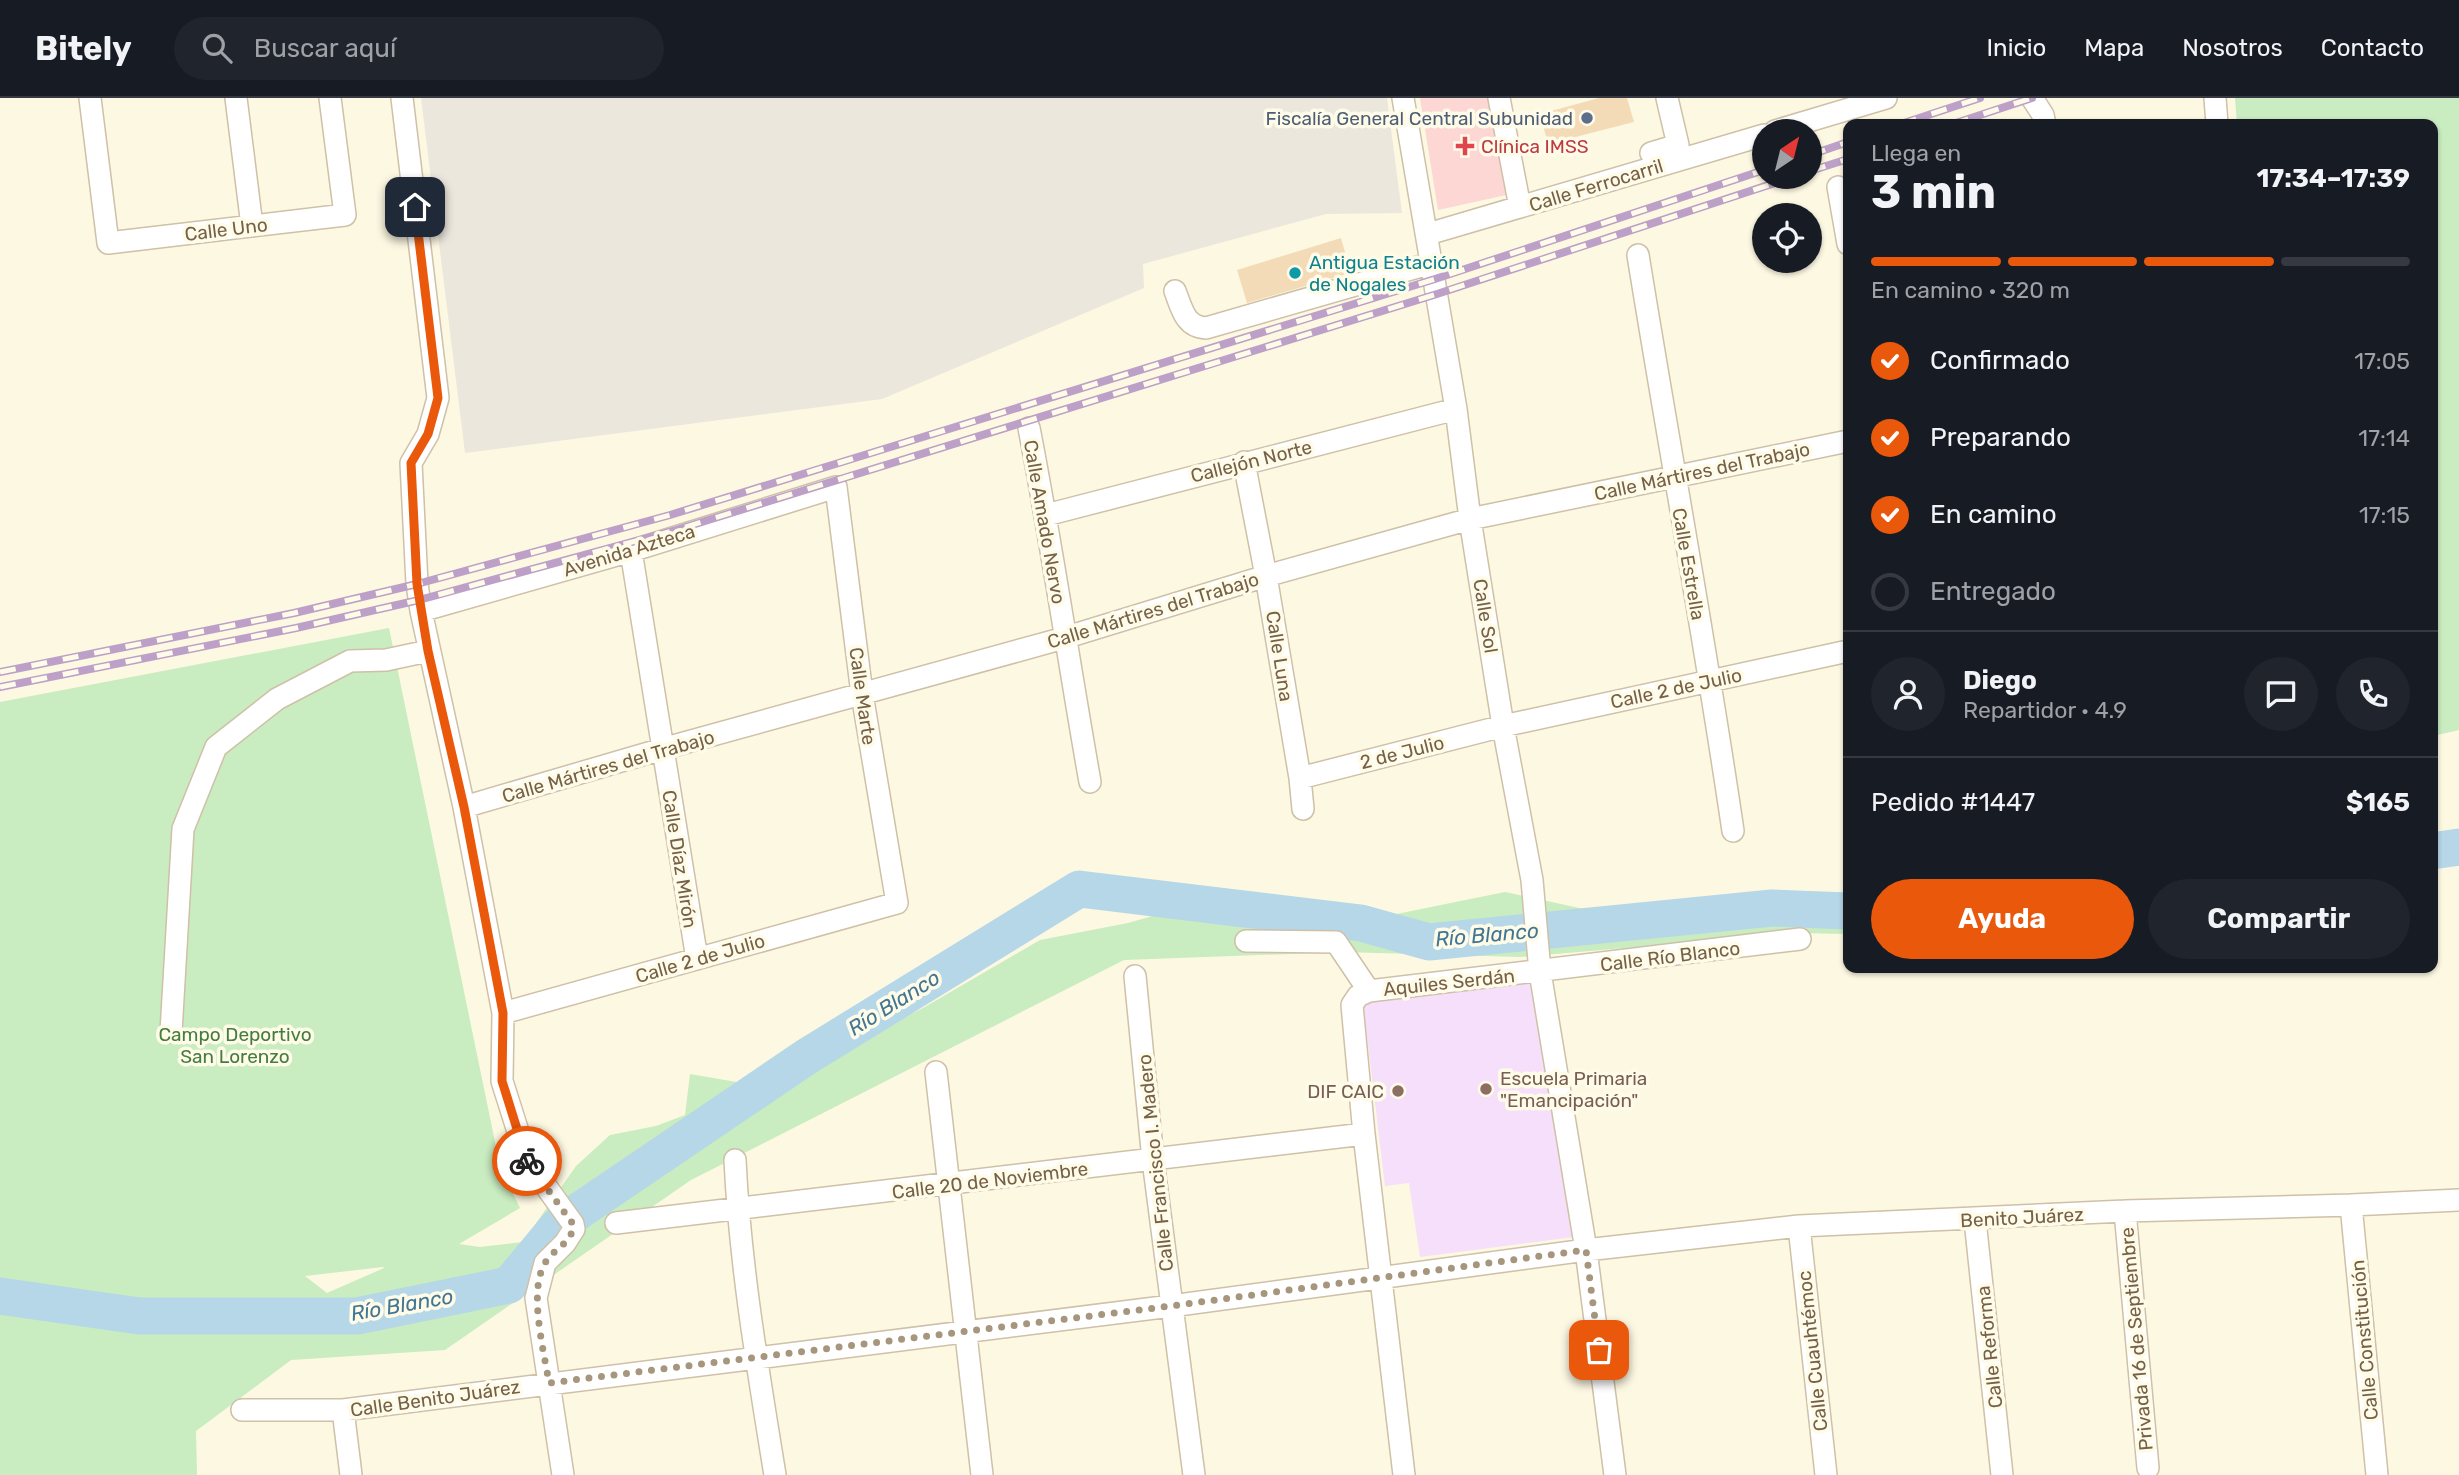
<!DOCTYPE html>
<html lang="es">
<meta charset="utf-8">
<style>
:root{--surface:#171b24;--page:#20242c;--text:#f1f3f6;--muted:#9ea1a6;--line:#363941;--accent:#ea580c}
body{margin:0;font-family:Rubik,sans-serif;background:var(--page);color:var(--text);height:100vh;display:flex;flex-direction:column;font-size:26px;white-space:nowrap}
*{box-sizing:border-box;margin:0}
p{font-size:23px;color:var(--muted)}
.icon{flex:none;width:38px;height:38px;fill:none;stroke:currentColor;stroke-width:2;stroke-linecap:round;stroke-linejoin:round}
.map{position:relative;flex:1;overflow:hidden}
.sheet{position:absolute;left:1843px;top:21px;width:595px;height:854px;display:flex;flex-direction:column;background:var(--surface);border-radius:14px;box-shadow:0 2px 5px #0004}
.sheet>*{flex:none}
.needle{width:46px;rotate:35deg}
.buttons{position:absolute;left:1752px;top:21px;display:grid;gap:14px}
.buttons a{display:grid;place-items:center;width:70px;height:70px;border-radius:50%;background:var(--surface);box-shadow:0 2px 5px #0004;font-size:35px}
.pin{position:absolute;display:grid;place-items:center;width:60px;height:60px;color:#fff;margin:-30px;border-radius:14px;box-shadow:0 4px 10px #0006}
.courier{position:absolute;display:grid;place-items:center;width:70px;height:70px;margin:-35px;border:5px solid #ea580c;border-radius:50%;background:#fff;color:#222;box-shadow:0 2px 9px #0007}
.head em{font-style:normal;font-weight:700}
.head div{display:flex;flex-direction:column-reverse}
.head{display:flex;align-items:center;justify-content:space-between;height:119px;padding:0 28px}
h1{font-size:46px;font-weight:700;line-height:52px}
.bar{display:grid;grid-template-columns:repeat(4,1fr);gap:10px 7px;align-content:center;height:84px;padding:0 28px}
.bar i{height:9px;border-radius:5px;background:var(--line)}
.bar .current{background:var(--accent)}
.bar p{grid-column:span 4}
.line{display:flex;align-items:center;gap:18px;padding:0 28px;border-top:2px solid var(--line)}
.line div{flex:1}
.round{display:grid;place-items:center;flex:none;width:74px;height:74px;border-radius:37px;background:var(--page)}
ol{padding:0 28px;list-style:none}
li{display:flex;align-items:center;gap:21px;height:77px}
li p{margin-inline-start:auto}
li .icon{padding:7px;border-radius:50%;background:var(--accent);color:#fff;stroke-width:4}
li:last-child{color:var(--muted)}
li i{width:38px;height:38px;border:4px solid var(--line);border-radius:50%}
.primary-button{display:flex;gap:14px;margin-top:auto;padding:14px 28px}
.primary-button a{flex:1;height:80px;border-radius:42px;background:var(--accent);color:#fff;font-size:28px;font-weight:700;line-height:80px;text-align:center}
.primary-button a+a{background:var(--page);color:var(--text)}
header{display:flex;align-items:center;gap:42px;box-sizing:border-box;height:98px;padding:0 35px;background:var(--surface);border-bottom:2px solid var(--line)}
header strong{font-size:33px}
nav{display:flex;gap:38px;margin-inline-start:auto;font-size:24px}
.search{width:490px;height:63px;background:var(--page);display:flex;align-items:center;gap:18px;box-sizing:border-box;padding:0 24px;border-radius:38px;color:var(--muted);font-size:26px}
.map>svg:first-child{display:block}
.industrial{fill:#ece7dd}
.education{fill:#f5dffa}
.medical{fill:#fcd7d4}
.green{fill:#c9ecc0;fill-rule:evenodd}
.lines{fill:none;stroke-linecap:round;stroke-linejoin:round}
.river{stroke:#b5d7e8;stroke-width:37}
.building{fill:#f4dbb8}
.minor-casing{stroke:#cfc0a8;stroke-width:24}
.minor{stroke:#fff;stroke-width:21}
.rail-casing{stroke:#bda0c7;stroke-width:8}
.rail{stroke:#fffbe9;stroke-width:5;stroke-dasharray:16;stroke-linecap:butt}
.done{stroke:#a5967d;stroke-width:7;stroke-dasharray:0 12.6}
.route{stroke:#ea580c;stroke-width:9}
.service-dot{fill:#5c6f8a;stroke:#fffbe9;stroke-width:2.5}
.health-dot{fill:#e0444e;stroke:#fffbe9;stroke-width:2.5}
.culture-dot{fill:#0f9aa8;stroke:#fffbe9;stroke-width:2.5}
.education-dot{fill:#8d6e63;stroke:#fffbe9;stroke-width:2.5}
.labels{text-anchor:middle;stroke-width:7;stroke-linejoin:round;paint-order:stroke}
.service-label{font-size:19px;fill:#4e5e75;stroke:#fffbe9;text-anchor:end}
.health-label{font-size:19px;fill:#be3a42;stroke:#fffbe9;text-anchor:start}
.street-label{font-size:19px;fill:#766147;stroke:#fffbe9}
.culture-label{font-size:19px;fill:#0d838f;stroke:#fffbe9;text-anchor:start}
.park-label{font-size:19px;fill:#457d3e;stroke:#fffbe9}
.education-label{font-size:19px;fill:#785e54;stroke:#fffbe9;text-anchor:start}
.water-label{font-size:21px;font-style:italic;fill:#427693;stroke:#fffbe9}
</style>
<header>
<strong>Bitely</strong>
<div class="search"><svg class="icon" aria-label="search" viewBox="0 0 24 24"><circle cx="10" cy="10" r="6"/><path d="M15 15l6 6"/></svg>Buscar aquí</div>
<nav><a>Inicio</a><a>Mapa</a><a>Nosotros</a><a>Contacto</a></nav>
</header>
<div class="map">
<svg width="2459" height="1377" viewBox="0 0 2459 1377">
<rect width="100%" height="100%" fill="#fdf8e2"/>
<!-- industrial -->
<path class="industrial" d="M421,0h966l15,115 -76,1 -183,50 1,24 -262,111 -417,54z"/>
<!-- education -->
<path class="education" d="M1531,885l43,254 -154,20 -11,-74 -24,3 -22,-183z"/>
<!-- medical -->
<path class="medical" d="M1420,0h73l18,96 -73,16z"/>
<!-- green -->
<path class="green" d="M2235,0h224v632l-26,6 -1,-612h-195z
M389,530l111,538 20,42 -61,36 21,3 43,-5 53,-76 34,-31 46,-9 29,-11 5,-41 75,13 158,-79 117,-68 88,-17 67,-19 162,18 148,-30 102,22 241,-16v36l-50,-1 -278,24 -178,-5 -218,8 -433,220 -246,170 -154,10 -95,71 1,44h-197v-773zM384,1170l-57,25 -22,-17 78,-9z"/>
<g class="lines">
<!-- river -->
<path class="river" d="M2432,753l27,-4
M0,1198l139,20h218l152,-31 48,-58 22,-16 227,-154 273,-168 282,34 68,19 343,-34 76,3"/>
</g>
<!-- building -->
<path class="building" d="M1599,0h28l7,24 -86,22 -8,-30z
M1341,140l10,35 -104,30 -10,-33z"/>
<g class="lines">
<defs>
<path id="minor" d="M90,0l18,145 237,-28 -15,-117
M236,0l16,128
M402,0l36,300 -10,36 -17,29 6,121 4,27 43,196 39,206 -1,68 25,79 46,64 1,5 -9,14 -20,20 -9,35 27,177
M1403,0l53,311 14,110 33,207 29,154 8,92 46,278 29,225
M1499,0l21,109
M2032,0l11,17 2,9
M2215,0l2,26
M1775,33l111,-33
M1651,55l27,-8 -11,-47
M1838,89l10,57
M1428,136l336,-99
M1638,157c31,192 67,384 95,576
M1175,193c7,18 10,36 31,37l226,-65
M1029,330c23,118 40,236 61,354
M1244,364l22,114 34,202 3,31
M1046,417l410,-106
M631,453l66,408
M421,513l210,-60 205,-64 26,207 35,209 -394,110
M1300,680l203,-52 345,-75
M464,709l198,-58 402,-111 202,-62 204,-57 378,-78
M1246,843l90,1 33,49
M1135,878l18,184 41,315
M171,934l12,-203 33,-82 61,-48 73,-38 36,-1 42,-9
M936,974l46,403
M735,1062c5,105 23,210 40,315
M2351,1107l26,270
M2125,1113l23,257
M1975,1122l27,255
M616,1125l748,-89
M1799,1128l27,249
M242,1312h101l828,-104 415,-56 213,-24 326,-15 226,-6 108,-5
M343,1312l8,65
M1404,1377l-40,-341 -12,-129 6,-9 11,-5 431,-52"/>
</defs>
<!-- minor casing -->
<use href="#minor" class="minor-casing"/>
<!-- minor -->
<use href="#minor" class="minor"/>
<defs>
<path id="rail" d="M1901,26l79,-26
M1953,26l79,-26
M1810,57l38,-13
M1810,73l38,-12
M0,574l294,-59 123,-29 253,-69 765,-236 329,-109
M0,589l296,-59 123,-28 257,-70 761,-236 356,-117"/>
</defs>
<!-- rail casing -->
<use href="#rail" class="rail-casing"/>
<!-- rail -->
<use href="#rail" class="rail"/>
</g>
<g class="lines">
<!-- done -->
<path class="done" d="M527,1063l46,63c1,18 -20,25 -28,39 -17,28 -1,88 4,120l622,-77 415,-56 13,100"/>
<!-- route -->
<path class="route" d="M415,109l23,191 -10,36 -17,29 6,121 11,67 36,156 39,206 -1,68 25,80"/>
</g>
<!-- markers -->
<circle class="service-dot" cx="1587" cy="20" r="7"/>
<path class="health-dot" d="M1461.5 37.5h7v7h7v7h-7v7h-7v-7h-7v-7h7z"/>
<circle class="culture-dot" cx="1295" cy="175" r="7"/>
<g class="education-dot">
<circle cx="1486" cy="991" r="7"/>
<circle cx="1398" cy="993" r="7"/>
</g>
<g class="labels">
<!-- service labels -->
<g class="service-label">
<text x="1573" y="27">Fiscalía General Central Subunidad</text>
</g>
<!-- health labels -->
<g class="health-label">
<text x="1481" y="55">Clínica IMSS</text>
</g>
<!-- street labels -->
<g class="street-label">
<text transform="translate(1596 87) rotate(-17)" y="7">Calle Ferrocarril</text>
<text transform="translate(226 131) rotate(-7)" y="7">Calle Uno</text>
<text transform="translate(1251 363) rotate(-14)" y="7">Callejón Norte</text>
<text transform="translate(1702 373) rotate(-12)" y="7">Calle Mártires del Trabajo</text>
<text transform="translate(1045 424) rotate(80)" y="7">Calle Amado Nervo</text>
<text transform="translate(629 452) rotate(-17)" y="7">Avenida Azteca</text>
<text transform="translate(1689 466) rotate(80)" y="7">Calle Estrella</text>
<text transform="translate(1153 512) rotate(-17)" y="7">Calle Mártires del Trabajo</text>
<text transform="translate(1486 518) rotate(81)" y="7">Calle Sol</text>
<text transform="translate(1280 558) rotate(81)" y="7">Calle Luna</text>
<text transform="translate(1676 590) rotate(-12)" y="7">Calle 2 de Julio</text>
<text transform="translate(863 598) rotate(82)" y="7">Calle Marte</text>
<text transform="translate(1402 654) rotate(-14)" y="7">2 de Julio</text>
<text transform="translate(608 668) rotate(-16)" y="7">Calle Mártires del Trabajo</text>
<text transform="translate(680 761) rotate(81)" y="7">Calle Díaz Mirón</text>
<text transform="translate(1670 858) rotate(-7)" y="7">Calle Río Blanco</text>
<text transform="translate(700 860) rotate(-16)" y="7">Calle 2 de Julio</text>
<text transform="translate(1449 884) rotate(-6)" y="7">Aquiles Serdán</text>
<text transform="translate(1155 1065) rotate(-96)" y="7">Calle Francisco I. Madero</text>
<text transform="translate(990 1082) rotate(-7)" y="7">Calle 20 de Noviembre</text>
<text transform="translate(2022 1119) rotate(-3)" y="7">Benito Juárez</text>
<text transform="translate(2136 1241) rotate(-95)" y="7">Privada 16 de Septiembre</text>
<text transform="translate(2364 1242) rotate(-95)" y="7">Calle Constitución</text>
<text transform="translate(1989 1249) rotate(-96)" y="7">Calle Reforma</text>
<text transform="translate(1812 1253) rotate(-96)" y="7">Calle Cuauhtémoc</text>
<text transform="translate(435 1300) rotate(-8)" y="7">Calle Benito Juárez</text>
</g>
<!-- culture labels -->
<g class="culture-label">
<text x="1309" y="171">Antigua Estación<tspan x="1309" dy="22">de Nogales</tspan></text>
</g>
<!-- park labels -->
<g class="park-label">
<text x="235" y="943">Campo Deportivo<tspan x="235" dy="22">San Lorenzo</tspan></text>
</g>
<!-- education labels -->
<g class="education-label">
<text x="1500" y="987">Escuela Primaria<tspan x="1500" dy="22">"Emancipación"</tspan></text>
<text x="1384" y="1000" text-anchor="end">DIF CAIC</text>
</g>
<!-- water labels -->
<g class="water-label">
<text transform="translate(1487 837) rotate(-5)" y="7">Río Blanco</text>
<text transform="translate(894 905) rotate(-32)" y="7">Río Blanco</text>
<text transform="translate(402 1207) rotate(-10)" y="7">Río Blanco</text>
</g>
</g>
</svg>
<div class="buttons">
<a><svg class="needle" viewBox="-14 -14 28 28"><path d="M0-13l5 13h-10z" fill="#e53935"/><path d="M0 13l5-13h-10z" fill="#9ea1a6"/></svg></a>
<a><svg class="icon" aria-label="locate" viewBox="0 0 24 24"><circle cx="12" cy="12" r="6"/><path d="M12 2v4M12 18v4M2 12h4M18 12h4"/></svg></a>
</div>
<div class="pin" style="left:1599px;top:1252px;background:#ea580c"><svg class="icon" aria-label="bag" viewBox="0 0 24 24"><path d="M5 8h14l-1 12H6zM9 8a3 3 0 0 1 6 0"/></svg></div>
<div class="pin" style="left:415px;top:109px;background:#1f2937"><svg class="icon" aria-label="home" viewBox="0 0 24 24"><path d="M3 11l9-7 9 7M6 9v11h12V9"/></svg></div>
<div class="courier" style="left:527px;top:1063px"><svg class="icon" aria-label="bike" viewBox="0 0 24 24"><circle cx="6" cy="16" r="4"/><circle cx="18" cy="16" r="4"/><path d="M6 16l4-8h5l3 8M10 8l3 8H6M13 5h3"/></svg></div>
<section class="sheet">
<div class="head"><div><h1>3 min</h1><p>Llega en</p></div><em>17:34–17:39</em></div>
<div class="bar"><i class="current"></i><i class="current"></i><i class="current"></i><i></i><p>En camino · 320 m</p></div>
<ol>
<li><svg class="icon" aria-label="check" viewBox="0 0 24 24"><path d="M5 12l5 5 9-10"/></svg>Confirmado<p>17:05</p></li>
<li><svg class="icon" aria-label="check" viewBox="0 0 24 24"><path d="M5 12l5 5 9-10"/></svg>Preparando<p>17:14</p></li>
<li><svg class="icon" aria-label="check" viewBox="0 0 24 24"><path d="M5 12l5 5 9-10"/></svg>En camino<p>17:15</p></li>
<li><i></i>Entregado</li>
</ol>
<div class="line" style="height:126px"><a class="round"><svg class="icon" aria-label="person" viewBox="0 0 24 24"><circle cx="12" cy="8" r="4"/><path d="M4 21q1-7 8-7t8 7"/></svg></a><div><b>Diego</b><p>Repartidor · 4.9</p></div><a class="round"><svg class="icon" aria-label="chat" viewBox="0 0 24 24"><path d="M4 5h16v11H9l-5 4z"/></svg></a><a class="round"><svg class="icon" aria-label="phone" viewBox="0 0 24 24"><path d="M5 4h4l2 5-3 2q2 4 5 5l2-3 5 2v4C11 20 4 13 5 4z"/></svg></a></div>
<div class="line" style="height:91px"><div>Pedido #1447</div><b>$165</b></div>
<div class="primary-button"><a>Ayuda</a><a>Compartir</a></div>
</section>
</div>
